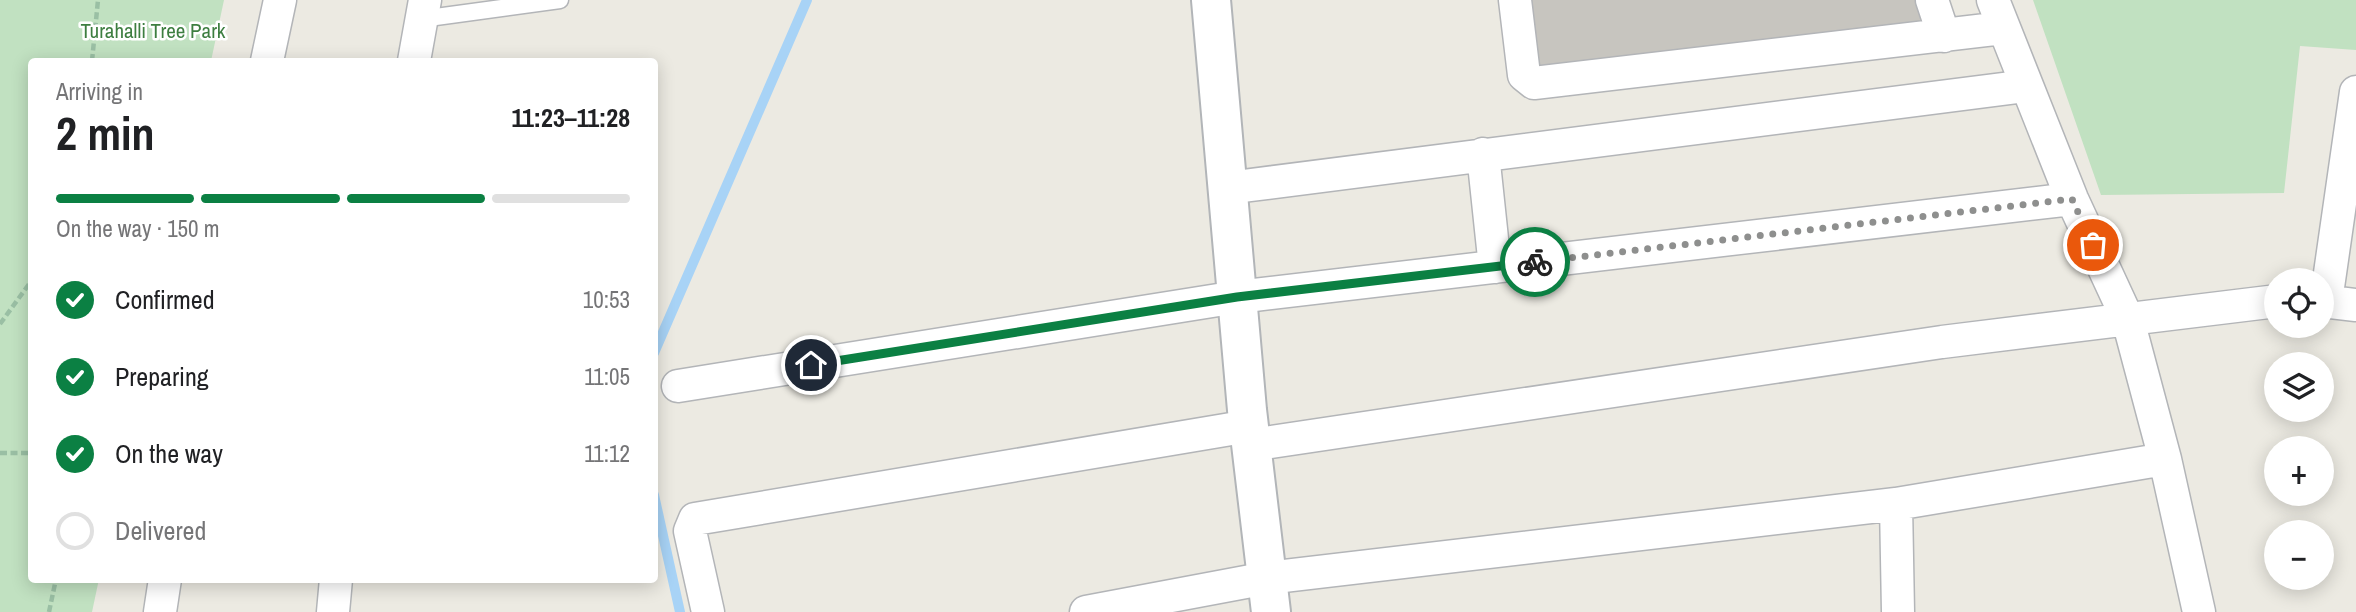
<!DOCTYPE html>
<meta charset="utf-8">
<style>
:root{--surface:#fff;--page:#f6f6f6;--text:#202124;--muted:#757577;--line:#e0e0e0;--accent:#0b8043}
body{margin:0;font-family:"Archivo Narrow",sans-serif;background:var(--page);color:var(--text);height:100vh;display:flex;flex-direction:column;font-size:26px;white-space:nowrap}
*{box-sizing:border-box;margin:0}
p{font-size:23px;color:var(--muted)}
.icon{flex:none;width:38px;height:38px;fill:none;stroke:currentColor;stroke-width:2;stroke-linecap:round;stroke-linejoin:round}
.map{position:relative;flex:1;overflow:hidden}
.sheet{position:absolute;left:28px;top:58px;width:630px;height:525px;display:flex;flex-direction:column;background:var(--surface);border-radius:7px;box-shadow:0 4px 18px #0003}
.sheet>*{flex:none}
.tools{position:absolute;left:2264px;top:268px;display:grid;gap:14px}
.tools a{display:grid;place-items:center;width:70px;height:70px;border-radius:50%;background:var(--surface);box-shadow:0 4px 18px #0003;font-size:35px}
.pin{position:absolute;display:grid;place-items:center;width:60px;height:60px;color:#fff;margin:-30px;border:4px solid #fff;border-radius:50%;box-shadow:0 2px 7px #0007}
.courier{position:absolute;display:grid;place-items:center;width:70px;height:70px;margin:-35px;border:5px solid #0b8043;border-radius:50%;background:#fff;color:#222;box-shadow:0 2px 9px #0007}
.headline em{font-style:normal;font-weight:700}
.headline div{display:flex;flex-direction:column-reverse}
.headline{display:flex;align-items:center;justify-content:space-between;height:119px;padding:0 28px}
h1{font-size:46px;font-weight:700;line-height:52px}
.bar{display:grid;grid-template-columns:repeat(4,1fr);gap:10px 7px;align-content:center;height:84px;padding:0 28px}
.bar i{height:9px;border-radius:5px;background:var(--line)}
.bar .current{background:var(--accent)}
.bar p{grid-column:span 4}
ol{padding:0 28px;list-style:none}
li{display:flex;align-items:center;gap:21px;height:77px}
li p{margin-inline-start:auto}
li .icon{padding:7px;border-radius:50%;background:var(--accent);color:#fff;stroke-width:4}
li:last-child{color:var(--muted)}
li i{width:38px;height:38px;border:4px solid var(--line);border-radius:50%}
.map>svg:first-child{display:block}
.green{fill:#c1e1c1}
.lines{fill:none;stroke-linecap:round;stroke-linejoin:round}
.stream{stroke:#a8d3f6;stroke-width:10}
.building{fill:#c7c5bf}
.lane-casing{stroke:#b3b5b8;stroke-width:19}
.street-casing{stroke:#b3b5b8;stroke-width:35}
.secondary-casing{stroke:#b2b5b8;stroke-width:42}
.path{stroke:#9abfa4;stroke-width:4.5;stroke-dasharray:7 3.5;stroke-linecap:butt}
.lane{stroke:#fff;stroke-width:16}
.street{stroke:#fff;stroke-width:32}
.secondary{stroke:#fff;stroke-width:38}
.done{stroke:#8e8f8e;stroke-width:7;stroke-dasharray:0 12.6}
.route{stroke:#0b8043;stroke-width:9}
.labels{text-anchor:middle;stroke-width:5;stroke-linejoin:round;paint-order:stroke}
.park-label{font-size:21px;fill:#3d7e40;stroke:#fff}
</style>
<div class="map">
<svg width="2356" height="612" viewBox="0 0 2356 612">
<rect width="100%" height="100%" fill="#eceae2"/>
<!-- green -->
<path class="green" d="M0,0h224l-13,61h-179v518h67l-7,33h-92z
M2033,0h323v50l-56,-4 -16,147 -183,2z"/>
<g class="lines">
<!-- stream -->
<path class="stream" d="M654,353l153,-353
M654,495l26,117"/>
</g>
<!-- building -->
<path class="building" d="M1524,0h394l3,25 -383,41z"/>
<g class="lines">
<defs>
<path id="lane" d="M421,19l139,-19"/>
<path id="street" d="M1515,0l9,75 10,8 469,-55
M1932,0l12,36
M1993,0l79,199 56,121 37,139 34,153
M267,61l13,-61
M414,61l11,-61
M1483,154l12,113
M1227,188l799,-102
M2322,301l34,4
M2326,301l30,-209
M678,386l559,-89 835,-98
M1251,445l691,-103 335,-41
M1896,504l269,-45
M160,612l5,-33
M333,612l3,-33
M708,612l-18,-81 5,-12 554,-93
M1086,612l181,-34 629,-74 2,108"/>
<path id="secondary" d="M1211,0l36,410 24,202"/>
</defs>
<!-- lane casing -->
<use href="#lane" class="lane-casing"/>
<!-- street casing -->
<use href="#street" class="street-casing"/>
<!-- secondary casing -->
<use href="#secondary" class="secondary-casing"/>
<!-- path -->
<path class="path" d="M92,61l6,-61
M0,324l32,-44
M0,453h32
M49,612l7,-33"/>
<!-- lane -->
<use href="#lane" class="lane"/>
<!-- street -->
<use href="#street" class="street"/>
<!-- secondary -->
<use href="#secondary" class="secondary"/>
</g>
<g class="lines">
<!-- done -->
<path class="done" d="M1535,262l537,-63 21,46"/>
<!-- route -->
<path class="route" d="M811,365l426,-68 298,-35"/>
</g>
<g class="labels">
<!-- park labels -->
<g class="park-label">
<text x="153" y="38">Turahalli Tree Park</text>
</g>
</g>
</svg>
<div class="tools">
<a><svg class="icon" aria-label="locate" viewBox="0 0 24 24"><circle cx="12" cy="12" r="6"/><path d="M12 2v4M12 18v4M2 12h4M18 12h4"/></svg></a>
<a><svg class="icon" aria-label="layers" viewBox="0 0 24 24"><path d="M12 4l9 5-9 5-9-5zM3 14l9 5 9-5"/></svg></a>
<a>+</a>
<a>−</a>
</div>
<div class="pin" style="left:2093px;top:245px;background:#ea580c"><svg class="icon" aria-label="bag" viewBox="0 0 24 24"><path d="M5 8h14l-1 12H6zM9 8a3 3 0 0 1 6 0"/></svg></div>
<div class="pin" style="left:811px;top:365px;background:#1f2937"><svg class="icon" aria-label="home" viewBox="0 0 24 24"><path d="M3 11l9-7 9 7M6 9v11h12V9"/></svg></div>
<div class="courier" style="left:1535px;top:262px"><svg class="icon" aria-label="bike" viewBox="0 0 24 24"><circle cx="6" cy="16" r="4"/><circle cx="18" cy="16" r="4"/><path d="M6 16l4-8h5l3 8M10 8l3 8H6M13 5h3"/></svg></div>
<section class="sheet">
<div class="headline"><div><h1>2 min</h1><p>Arriving in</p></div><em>11:23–11:28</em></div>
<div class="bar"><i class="current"></i><i class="current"></i><i class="current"></i><i></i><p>On the way · 150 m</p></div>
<ol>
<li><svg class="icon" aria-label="check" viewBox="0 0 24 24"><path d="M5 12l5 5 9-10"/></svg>Confirmed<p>10:53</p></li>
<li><svg class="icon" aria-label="check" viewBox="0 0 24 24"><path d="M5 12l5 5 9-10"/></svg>Preparing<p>11:05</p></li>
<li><svg class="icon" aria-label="check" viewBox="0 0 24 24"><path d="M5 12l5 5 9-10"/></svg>On the way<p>11:12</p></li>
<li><i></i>Delivered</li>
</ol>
</section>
</div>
